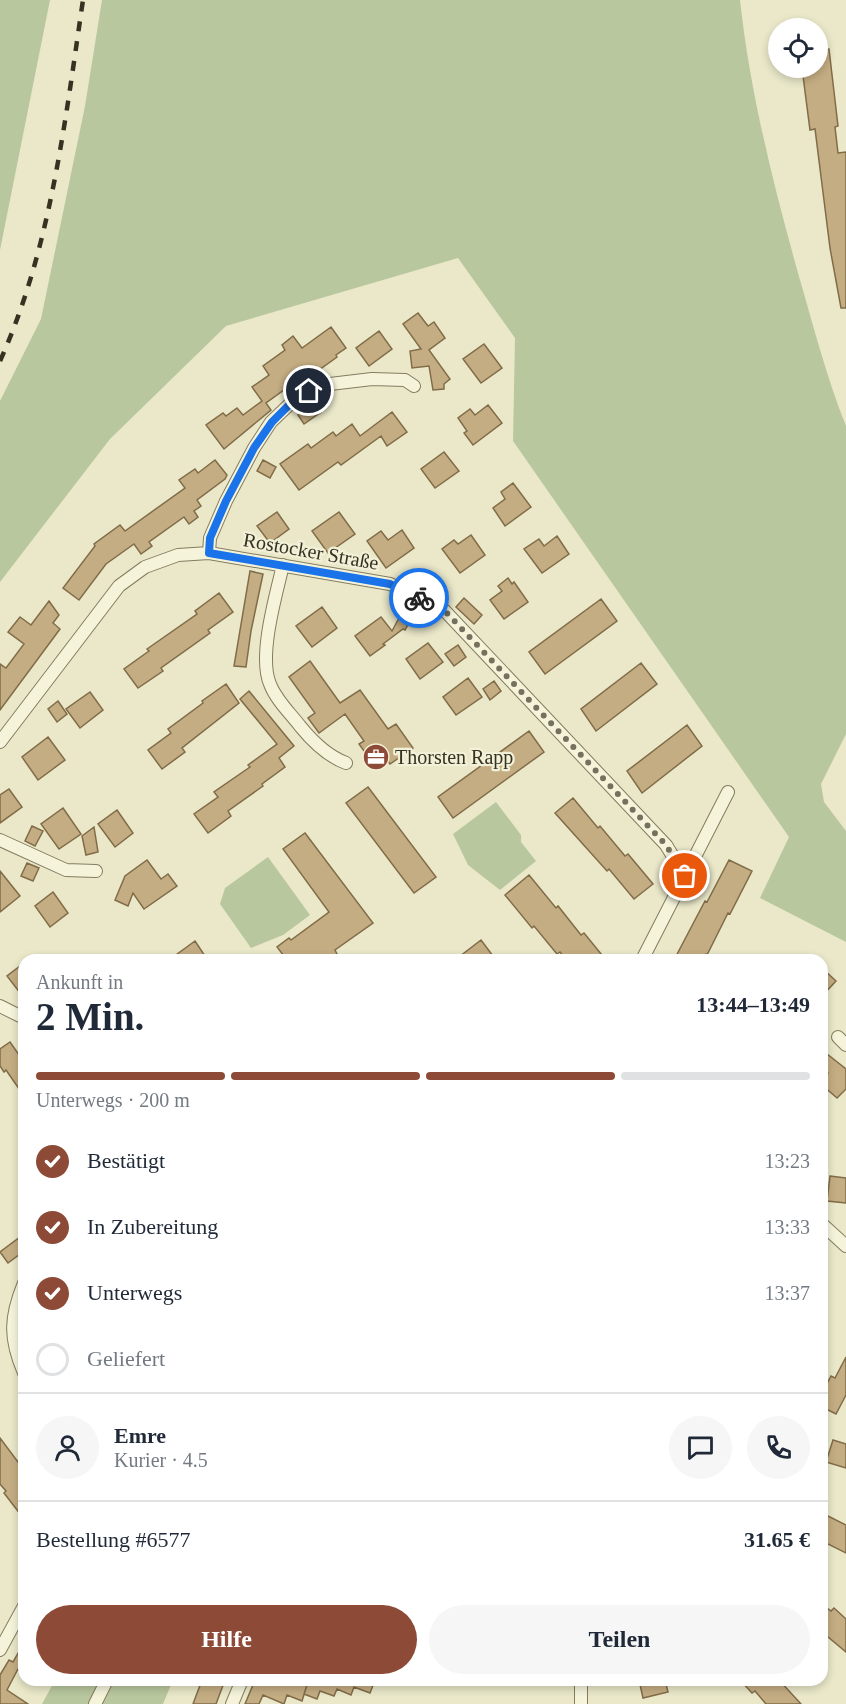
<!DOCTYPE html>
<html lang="de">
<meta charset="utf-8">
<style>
:root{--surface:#fff;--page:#f6f6f7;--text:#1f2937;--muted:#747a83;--line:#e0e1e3;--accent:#8d4a36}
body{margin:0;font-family:"Times New Roman",serif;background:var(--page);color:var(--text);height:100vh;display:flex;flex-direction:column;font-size:22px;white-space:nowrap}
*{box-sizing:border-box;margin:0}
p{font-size:20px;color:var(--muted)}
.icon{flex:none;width:33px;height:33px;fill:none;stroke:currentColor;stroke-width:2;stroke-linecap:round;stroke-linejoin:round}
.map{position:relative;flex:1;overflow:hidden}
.drawer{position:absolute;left:18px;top:954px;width:810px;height:732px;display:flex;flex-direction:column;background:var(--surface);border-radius:18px;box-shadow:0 3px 9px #0003}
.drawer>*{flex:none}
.buttons{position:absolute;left:768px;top:18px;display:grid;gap:12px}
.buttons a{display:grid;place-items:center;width:60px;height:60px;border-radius:50%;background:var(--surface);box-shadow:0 3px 9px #0003;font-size:30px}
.pin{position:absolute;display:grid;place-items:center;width:51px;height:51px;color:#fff;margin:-26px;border:3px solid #fff;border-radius:50%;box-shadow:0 2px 6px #0007}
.courier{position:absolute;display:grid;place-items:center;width:60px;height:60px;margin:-30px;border:4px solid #1a73e8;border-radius:50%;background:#fff;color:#222;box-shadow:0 2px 8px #0007}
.summary em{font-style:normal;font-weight:600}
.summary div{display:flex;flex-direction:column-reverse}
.summary{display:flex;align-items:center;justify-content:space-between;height:102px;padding:0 18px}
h1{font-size:39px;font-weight:600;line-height:45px}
.bar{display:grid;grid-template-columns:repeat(4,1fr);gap:9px 6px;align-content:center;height:72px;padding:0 18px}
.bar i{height:8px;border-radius:4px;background:var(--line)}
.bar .current{background:var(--accent)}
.bar p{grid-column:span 4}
.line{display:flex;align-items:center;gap:15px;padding:0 18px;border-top:2px solid var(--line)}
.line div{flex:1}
.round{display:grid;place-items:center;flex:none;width:63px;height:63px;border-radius:32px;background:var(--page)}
ol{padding:0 18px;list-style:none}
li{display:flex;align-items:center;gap:18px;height:66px}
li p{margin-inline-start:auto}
li .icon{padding:6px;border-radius:50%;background:var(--accent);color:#fff;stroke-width:4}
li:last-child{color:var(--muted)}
li i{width:33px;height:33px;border:3px solid var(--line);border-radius:50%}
.action{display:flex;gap:12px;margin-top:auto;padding:12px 18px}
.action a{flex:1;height:69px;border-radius:36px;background:var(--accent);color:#fff;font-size:24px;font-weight:600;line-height:69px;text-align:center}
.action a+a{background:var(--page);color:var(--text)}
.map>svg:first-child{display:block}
.green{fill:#b9c79e}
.building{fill:#c4ad83;stroke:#816c48;stroke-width:1.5}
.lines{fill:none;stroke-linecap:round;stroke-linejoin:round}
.minor-casing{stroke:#847c60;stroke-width:14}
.minor{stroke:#f5f4db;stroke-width:12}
.rail{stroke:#363121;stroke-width:4.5;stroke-dasharray:10 10;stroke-linecap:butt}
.done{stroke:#75715c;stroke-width:6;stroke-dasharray:0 10.8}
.route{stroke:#1a73e8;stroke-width:8}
.labels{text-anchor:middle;stroke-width:4.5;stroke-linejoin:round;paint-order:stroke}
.street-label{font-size:20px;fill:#363121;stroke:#f2f1d8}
.poi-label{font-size:20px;fill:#363121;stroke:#f2f1d8;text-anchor:start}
</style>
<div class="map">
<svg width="846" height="1704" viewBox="0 0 846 1704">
<rect width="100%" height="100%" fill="#eae8c9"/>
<!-- green -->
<path class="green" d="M0,0h50l-50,250z
M102,0h638c10,92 33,183 58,273 15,51 28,103 48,153v308l-25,50 3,18 22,29v111l-86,-44 29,-61 -276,-396 2,-103 -57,-80 -232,68 -116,113 -110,143v-181l41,-82 44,-213z
M496,802l25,33v7l15,19 -36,29 -32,-25 -15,-31z
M268,857l42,58 -27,20 -32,13 -31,-44 5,-16z
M55,1680h118l-10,24h-121z"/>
<!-- building -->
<path class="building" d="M829,49l9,77 -3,1 3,26 8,-1v156h-5l-11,-60 -15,-119 -5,1 -8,-62h16v-18z
M418,313l10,13 6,-4 11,16 -16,12 21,29 -6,5v5l-11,1 -4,-24 -17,2 -2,-17 11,-2 -18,-25z
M331,327l15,21 -10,7 1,2 -43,31 -3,-3 -25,18 5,7 -47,39 -18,-24 17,-12 3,3 11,-8 6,7 19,-14 -10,-14 17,-12 -6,-9 22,-16 -3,-5 11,-9 9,12z
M379,331l13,18 -23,17 -13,-18z
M484,344l18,24 -21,15 -18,-24z
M315,403l6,9 -17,12 -6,-9z
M488,405l14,18 -29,22 -9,-12 3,-2 -9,-13 12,-9 5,6z
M392,412l15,20 -20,14 -6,-10 -40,29 -3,-3 -39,28 -19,-26 28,-20 3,4 22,-16 3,4 16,-12 8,12z
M444,452l15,19 -24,17 -14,-19z
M215,460l12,15 -2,4 -28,21 4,6 -7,5 4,6 -9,7 -5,-7 -35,25 3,4 -11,8 -7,-10 -28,20 -27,36 -16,-12 32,-42 -1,-2 26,-19 5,6 60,-43 -6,-8 16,-11 3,4z
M263,460l13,7 -6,11 -13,-7z
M513,483l18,24 -26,19 -12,-18 12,-9 -4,-7z
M277,512l12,17 -19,14 -13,-17z
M339,512l16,22 -27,19 -16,-22z
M402,530l12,18 -28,20 -19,-27 14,-10 7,9z
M471,535l14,20 -25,18 -18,-24 12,-9 4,4z
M557,536l12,18 -27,19 -18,-24 15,-10 5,7z
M250,571l13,3 -12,57 -5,36 -12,-1z
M508,578l4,6 2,-2 14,20 -24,17 -14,-19 12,-9 -4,-5z
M219,593l14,19 -25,18 2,3 -49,35 2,3 -25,17 -14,-19 25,-18 -2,-2 50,-35 -2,-3z
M464,598l18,17 -8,9 -18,-17z
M601,599l16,22 -72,53 -16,-22z
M49,601l10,14 -6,8 7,6 -60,81v-46l6,4 18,-24 -16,-12 12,-15 11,8z
M322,607l15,21 -25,19 -16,-21z
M405,607l10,5 -10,18 -2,-1 -20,15 2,1 -15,11 -15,-20 26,-19 11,14z
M428,643l15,19 -23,17 -14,-20z
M458,645l8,12 -12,9 -9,-12z
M310,661l30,42 20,-13 28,39 8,-5 17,24 -23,16 -5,-7 -11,8 -15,-21 5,-3 -19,-27 -26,19 -11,-15 7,-5 -26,-36z
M641,663l16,21 -61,47 -15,-22z
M468,678l14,19 -26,18 -13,-18z
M494,681l7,10 -11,9 -7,-11z
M226,684l13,19 -57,45 3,4 -23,17 -14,-19 23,-17 -3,-4 35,-26 -1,-2z
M249,691l45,55 -15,12 6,9 -23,17 1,2 -35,25 3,5 -23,17 -14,-19 24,-17 -4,-5 36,-25 -2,-2 29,-21 -37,-45z
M90,692l13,18 -23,18 -14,-19z
M58,701l9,13 -10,8 -9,-13z
M687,725l15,21 -60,47 -15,-22z
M529,731l15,21 -91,66 -15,-21z
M48,737l17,23 -27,20 -16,-23z
M368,787l68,90 -22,16 -68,-90z
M9,789l13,18 -22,16v-28z
M573,798l25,30 2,-2 25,30 3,-2 25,30 -19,15 -25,-30 -2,2 -52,-58z
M63,808l18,26 -22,15 -18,-25z
M117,810l16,23 -18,14 -17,-23z
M32,826l11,5 -8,15 -10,-5z
M94,827l4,25 -12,3 -4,-19z
M305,833l68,90 -38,27 2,4 -8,6h-42l-10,-13 12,-9 2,2 38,-28 -46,-63z
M147,860l14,19 7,-5 9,12 -33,23 -11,-16 -5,13 -13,-6 10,-24z
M729,860l23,11 -22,43 -2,-1 -21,42 -1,-1 -3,6h-29l31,-59 2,1z
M27,863l12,5 -6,13 -12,-5z
M0,871l20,25 -20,16z
M529,875l27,33 2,-2 23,29 3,-2 22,27h-40l-6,-8 -3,2 -23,-28 -2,2 -27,-33z
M53,892l15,21 -18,14 -15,-21z
M481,940l15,20h-41z
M195,941l10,15 -6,4h-30z
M24,963v35l-17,-22z
M822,968l14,13 -14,15z
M10,1042l14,20v34l-18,-26 -2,2 -4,-6v-17z
M822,1050l24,19v20l-9,9 -15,-13v-5l6,-7 -6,-5z
M830,1176l16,2v25l-19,-2z
M24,1234v17l-16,12 -8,-11z
M846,1357v38l-10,19 -14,-7v-14l9,-17 4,2z
M0,1438l24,32v49l-20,-26 2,-2 -6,-7z
M833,1440l13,4v24l-20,-6z
M822,1513l24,12v28l-24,-12z
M822,1604l9,7 3,-3 12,11v33l-24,-20z
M24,1643v29l-6,-3 -11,21 21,14h-28v-29l9,-15 4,2z
M202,1680h23l-9,24h-23z
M255,1680h26l10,4 2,-4h82l-5,13 -16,-6 -3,8 -14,-6 -3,7 -14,-5 -3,8 -13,-5 3,-9 -5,16 -15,-6 -3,9 -21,-9 -4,9h-14z
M639,1680h26l3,12 -25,6z
M740,1680h39l22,24h-35l-11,-13 -3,2z"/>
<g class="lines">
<defs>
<path id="minor" d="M209,553l1,-15 16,-37 28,-53 17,-26 22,-21 16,-10 21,-7 42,-5 33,1 9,6
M283,565c-7,30 -25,91 -13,119 6,16 20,29 30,42 13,16 27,30 46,37
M0,742l119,-156 26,-19 33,-12 31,-2 181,31 25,11 30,16 221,234 19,31 -43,84
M0,840l66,30 30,1
M685,876l43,-84
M0,1006l24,12
M838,1037l8,8
M822,1224l24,22
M24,1283c-14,34 -15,55 0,90
M0,1650l24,-44
M95,1704l12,-24
M232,1704l10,-24
M581,1704v-24"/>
</defs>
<!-- minor casing -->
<use href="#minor" class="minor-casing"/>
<!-- minor -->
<use href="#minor" class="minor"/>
<!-- rail -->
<path class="rail" d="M0,361c51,-113 65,-240 83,-361"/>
</g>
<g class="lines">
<!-- done -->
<path class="done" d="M419,598l26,13 221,234 19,31"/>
<!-- route -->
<path class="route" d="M309,391l-16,10 -21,21 -18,26 -28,53 -16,37 -1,15 181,31 29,14"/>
</g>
<!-- icons -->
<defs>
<symbol id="office-disc" viewBox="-11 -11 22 22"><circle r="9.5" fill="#8d4a36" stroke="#f2f1d8"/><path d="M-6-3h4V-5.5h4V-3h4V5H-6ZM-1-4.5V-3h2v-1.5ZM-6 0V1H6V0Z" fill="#fff"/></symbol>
</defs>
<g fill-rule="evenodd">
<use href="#office-disc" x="361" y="742" width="30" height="30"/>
</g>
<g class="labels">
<!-- street labels -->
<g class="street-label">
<text transform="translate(311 551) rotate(10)" y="7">Rostocker Straße</text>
</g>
<!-- poi labels -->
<g class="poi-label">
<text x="395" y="764">Thorsten Rapp</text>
</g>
</g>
</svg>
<div class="buttons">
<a><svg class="icon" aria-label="locate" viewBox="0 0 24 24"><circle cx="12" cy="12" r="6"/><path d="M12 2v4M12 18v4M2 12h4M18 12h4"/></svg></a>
</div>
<div class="pin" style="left:685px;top:876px;background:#ea580c"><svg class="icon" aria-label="bag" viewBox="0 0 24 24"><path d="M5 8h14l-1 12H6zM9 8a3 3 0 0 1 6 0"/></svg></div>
<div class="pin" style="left:309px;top:391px;background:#1f2937"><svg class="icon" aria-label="home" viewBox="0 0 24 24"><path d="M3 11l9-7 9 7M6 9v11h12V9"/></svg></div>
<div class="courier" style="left:419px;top:598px"><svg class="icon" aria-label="bike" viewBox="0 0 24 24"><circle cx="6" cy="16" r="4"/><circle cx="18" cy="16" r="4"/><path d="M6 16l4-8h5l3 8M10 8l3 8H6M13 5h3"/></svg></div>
<section class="drawer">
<div class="summary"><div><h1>2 Min.</h1><p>Ankunft in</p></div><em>13:44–13:49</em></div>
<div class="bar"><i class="current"></i><i class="current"></i><i class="current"></i><i></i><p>Unterwegs · 200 m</p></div>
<ol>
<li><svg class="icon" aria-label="check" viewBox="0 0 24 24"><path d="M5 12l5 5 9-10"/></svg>Bestätigt<p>13:23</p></li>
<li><svg class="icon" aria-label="check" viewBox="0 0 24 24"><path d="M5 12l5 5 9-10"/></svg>In Zubereitung<p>13:33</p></li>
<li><svg class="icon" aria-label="check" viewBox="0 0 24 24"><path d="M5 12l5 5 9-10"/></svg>Unterwegs<p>13:37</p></li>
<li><i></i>Geliefert</li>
</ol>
<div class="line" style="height:108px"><a class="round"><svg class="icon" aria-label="person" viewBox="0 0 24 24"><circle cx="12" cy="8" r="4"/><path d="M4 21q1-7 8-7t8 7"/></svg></a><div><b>Emre</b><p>Kurier · 4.5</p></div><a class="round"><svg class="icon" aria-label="chat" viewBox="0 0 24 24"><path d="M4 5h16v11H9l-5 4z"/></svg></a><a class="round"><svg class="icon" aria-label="phone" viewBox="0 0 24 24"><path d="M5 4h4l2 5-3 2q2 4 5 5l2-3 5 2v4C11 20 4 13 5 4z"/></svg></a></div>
<div class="line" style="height:78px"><div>Bestellung #6577</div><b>31.65 €</b></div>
<div class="action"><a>Hilfe</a><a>Teilen</a></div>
</section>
</div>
